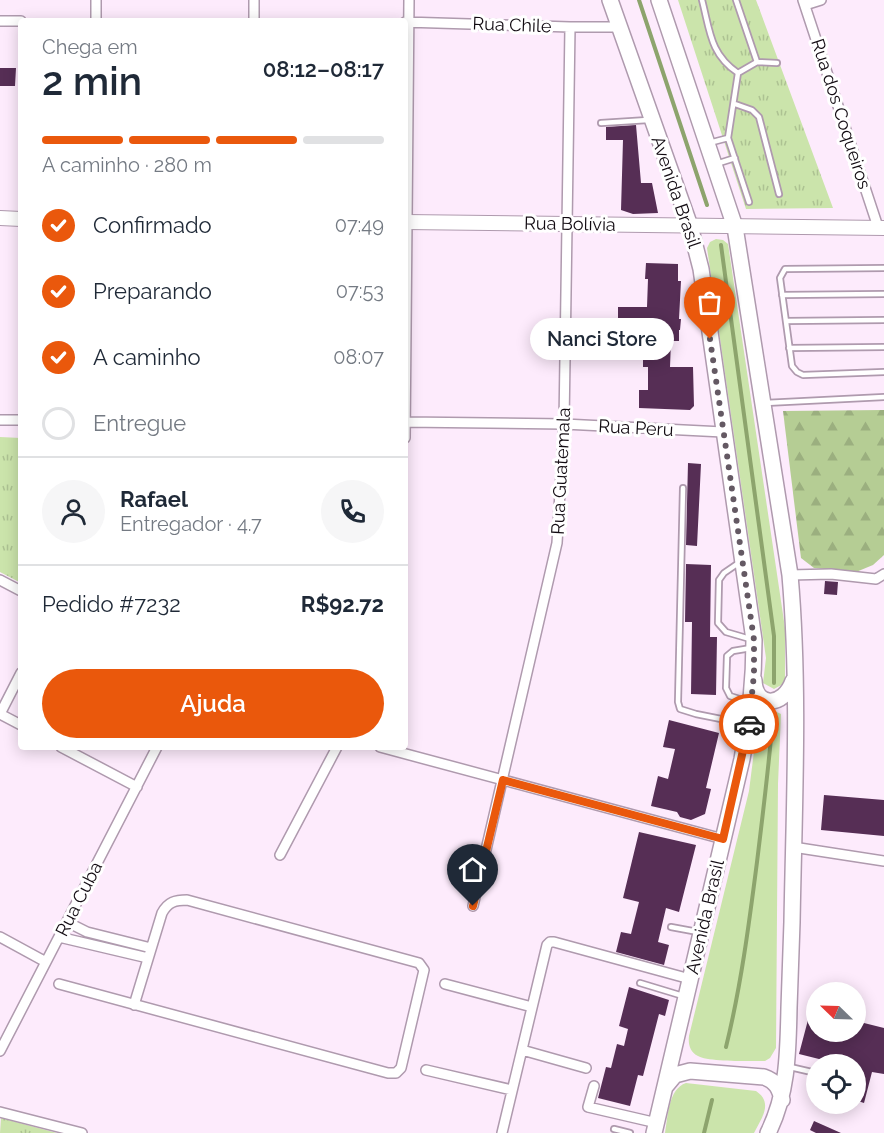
<!DOCTYPE html>
<html lang="pt">
<meta charset="utf-8">
<style>
:root{--surface:#fff;--page:#f6f6f7;--text:#1f2937;--muted:#747a83;--line:#e0e1e3;--accent:#ea580c}
body{margin:0;font-family:Raleway,sans-serif;background:var(--page);color:var(--text);height:100vh;display:flex;flex-direction:column;font-size:22px;white-space:nowrap}
*{box-sizing:border-box;margin:0}
p{font-size:20px;color:var(--muted)}
.icon{flex:none;width:33px;height:33px;fill:none;stroke:currentColor;stroke-width:2;stroke-linecap:round;stroke-linejoin:round}
.map{position:relative;flex:1;overflow:hidden}
.details{position:absolute;left:18px;top:18px;width:390px;height:732px;display:flex;flex-direction:column;background:var(--surface);border-radius:6px;box-shadow:0 3px 15px #0003}
.details>*{flex:none}
.needle{width:39px;rotate:293deg}
.buttons{position:absolute;left:806px;top:982px;display:grid;gap:12px}
.buttons a{display:grid;place-items:center;width:60px;height:60px;border-radius:50%;background:var(--surface);box-shadow:0 3px 15px #0003;font-size:30px}
.pin{position:absolute;display:grid;place-items:center;width:51px;height:51px;color:#fff;margin:-62px -26px;border-radius:50% 50% 50% 0;rotate:-45deg;box-shadow:0 0 6px #0007}
.pin .icon{rotate:45deg}
.courier{position:absolute;display:grid;place-items:center;width:60px;height:60px;margin:-30px;border:4px solid #ea580c;border-radius:50%;background:#fff;color:#222;box-shadow:0 2px 8px #0007}
.bubble{position:absolute;height:42px;border-radius:21px;background:var(--surface);box-shadow:0 3px 15px #0003;font-size:20px;font-weight:600;line-height:42px;text-align:center}
.head em{font-style:normal;font-weight:600}
.head div{display:flex;flex-direction:column-reverse}
.head{display:flex;align-items:center;justify-content:space-between;height:102px;padding:0 24px}
h1{font-size:39px;font-weight:600;line-height:45px}
.bar{display:grid;grid-template-columns:repeat(4,1fr);gap:9px 6px;align-content:center;height:72px;padding:0 24px}
.bar i{height:8px;border-radius:4px;background:var(--line)}
.bar .selected{background:var(--accent)}
.bar p{grid-column:span 4}
.line{display:flex;align-items:center;gap:15px;padding:0 24px;border-top:2px solid var(--line)}
.line div{flex:1}
.round{display:grid;place-items:center;flex:none;width:63px;height:63px;border-radius:32px;background:var(--page)}
ol{padding:0 24px;list-style:none}
li{display:flex;align-items:center;gap:18px;height:66px}
li p{margin-inline-start:auto}
li .icon{padding:6px;border-radius:50%;background:var(--accent);color:#fff;stroke-width:4}
li:last-child{color:var(--muted)}
li i{width:33px;height:33px;border:3px solid var(--line);border-radius:50%}
.action{display:flex;gap:12px;margin-top:auto;padding:12px 24px}
.action a{flex:1;height:69px;border-radius:36px;background:var(--accent);color:#fff;font-size:24px;font-weight:600;line-height:69px;text-align:center}
.map>svg:first-child{display:block}
.grass{fill:#cbe4ab}
.forest{fill:url(#forest-firs)}
.park{fill:url(#park-tufts)}
.lines{fill:none;stroke-linecap:round;stroke-linejoin:round}
.stream{stroke:#8da46d;stroke-width:4}
.building{fill:#562e55}
.service-casing{stroke:#af9aae;stroke-width:8}
.minor-casing{stroke:#af9aae;stroke-width:12}
.secondary-casing{stroke:#af9aae;stroke-width:16}
.primary-casing{stroke:#af9aae;stroke-width:18}
.service{stroke:#fff;stroke-width:4.5}
.minor{stroke:#fff;stroke-width:9}
.secondary{stroke:#fff;stroke-width:14}
.primary{stroke:#fff;stroke-width:15}
.done{stroke:#645963;stroke-width:6;stroke-dasharray:0 10.8}
.route{stroke:#ea580c;stroke-width:8}
.labels{text-anchor:middle;stroke-width:6;stroke-linejoin:round;paint-order:stroke}
.street-label{font-size:18px;fill:#110a11;stroke:#fff}
</style>
<div class="map">
<svg width="884" height="1133" viewBox="0 0 884 1133">
<defs>
<pattern id="forest-firs" width="22" height="20" patternUnits="userSpaceOnUse" patternTransform="scale(1.5)"><rect width="22" height="20" fill="#b5cd94"/><path d="M5 1l3.5 6h-7zM16 11l3.5 6h-7z" fill="#9baf7f"/></pattern>
<pattern id="park-tufts" width="24" height="20" patternUnits="userSpaceOnUse" patternTransform="scale(1.5)"><rect width="24" height="20" fill="#cbe4ab"/><path d="M3 7l-1-3M5 7V3M7 7l1-3M15 17l-1-3M17 17v-4M19 17l1-3" fill="none" stroke="#adc292"/></pattern>
</defs>
<rect width="100%" height="100%" fill="#fdebfc"/>
<!-- grass -->
<path class="grass" d="M716,239l7,1 5,4 57,384v55l-11,6 -11,-6 3,-25 -59,-410 3,-6z
M770,709l11,5 -3,70 -2,264 -6,10 -5,3c-14,0 -57,1 -67,-5 -8,-4 -10,-12 -9,-20l60,-245 10,-79z
M686,1083l70,8c18,12 5,28 -2,42h-89c3,-16 3,-44 21,-50z"/>
<!-- forest -->
<path class="forest" d="M884,410v145l-11,10 -17,7 -42,-4 -13,-10 -18,-147z"/>
<!-- park -->
<path class="park" d="M678,0h78l77,208 -87,1z
M0,437l21,1v145l-21,-11z
M1,1118l56,15h-57z"/>
<g class="lines">
<!-- stream -->
<path class="stream" d="M639,0l68,205
M721,245l53,391v47
M726,1047c15,-61 23,-123 31,-185 6,-49 12,-97 16,-146
M704,1133l8,-33"/>
</g>
<!-- building -->
<path class="building" d="M0,68h16l-1,18h-15z
M636,125l5,58h11l6,30 -25,1 -12,-4 2,-70h-17v-13z
M646,263l32,1v17h3l-2,38h2l-1,11h-1v11h-8l-1,26h23l1,39 -4,4 -51,-2v-18h9v-23h-5v-27l-25,-1v-32h29l1,-28h-3z
M688,463l13,1 -4,82 -11,-1z
M686,564l25,1 -1,72h7l-1,58 -25,-1 1,-72h-7z
M825,581l13,1 -1,13 -13,-1z
M669,720l50,13 -13,55 5,1 -6,25 -14,6 -11,-3 -3,-5 -26,-6 7,-30 10,3 7,-30 -12,-2z
M824,795l60,5v36l-63,-6z
M639,832l57,13 -17,67 -13,-4 -8,34 11,3 -5,20 -48,-13 5,-20 10,2 8,-32 -16,-4z
M629,987l40,13 -4,16 -6,-2 -16,62 -5,-1 -8,31 -32,-8 8,-31 5,1 6,-24 7,2 4,-17 -9,-3z
M813,1001h3v31h42l2,-10 24,6v46l-12,-2 -8,31 -9,-3v-35h-12l-44,-11z
M814,1121l27,12h-25l-6,-3z"/>
<g class="lines">
<defs>
<path id="service" d="M702,0c8,31 8,54 36,73
M736,0l21,62 -19,11
M757,62l20,1
M735,104l17,6 7,7 20,77
M601,123l47,-3
M728,138l21,64
M709,143l19,-5 10,-65
M716,164l19,-6
M884,268l-99,1 -5,9 12,88 5,6 6,3 81,-3
M782,295l102,-1
M786,321l98,-1
M789,348l95,-1
M765,403l119,-6
M683,488l-5,214 2,7 16,5 50,10
M740,562l-16,11 -5,7 -1,43 8,9 24,7
M749,702l-19,-6 -4,-8 1,-32 6,-5 18,-3
M671,927l27,5
M640,983l43,13
M790,1067l26,6
M614,1129l16,4"/>
<path id="minor" d="M803,0l75,227
M805,5l16,-5
M0,21h21
M96,21v-21
M254,21v-21
M405,22l165,5h49
M0,420h21
M405,422l159,2 159,8
M405,438l4,-438
M790,575l41,-1 45,5 8,-5
M0,580l21,11
M0,714l21,-41
M0,714l21,11
M61,747l76,40
M380,747l343,92
M793,847l91,14
M280,855l57,-108
M473,906l84,-363 7,-119 6,-397
M67,922l20,10 64,16
M0,937l46,25
M59,937l89,21
M59,984l329,89h8l5,-5 23,-98 -5,-7 -232,-63c-12,0 -19,2 -25,13l-28,92
M445,984l87,23
M522,1050l64,18
M0,1051l157,-304
M426,1070l86,20
M594,1086l-6,21 69,16
M0,1112l82,21
M502,1133l45,-188 3,-3h4l136,37"/>
<path id="secondary" d="M0,218l21,1
M405,222l479,6"/>
<path id="primary" d="M610,0l80,226 11,43 53,371c0,40 -4,79 -12,119l-88,374
M659,0l76,227 55,348c10,115 4,232 2,347 -1,29 -2,58 -3,86 -1,44 -1,85 -21,125
M754,680c1,29 30,27 39,1
M665,1087l10,-12 15,-4 74,6c12,4 16,12 18,23"/>
</defs>
<!-- service casing -->
<use href="#service" class="service-casing"/>
<!-- minor casing -->
<use href="#minor" class="minor-casing"/>
<!-- secondary casing -->
<use href="#secondary" class="secondary-casing"/>
<!-- primary casing -->
<use href="#primary" class="primary-casing"/>
<!-- service -->
<use href="#service" class="service"/>
<!-- minor -->
<use href="#minor" class="minor"/>
<!-- secondary -->
<use href="#secondary" class="secondary"/>
<!-- primary -->
<use href="#primary" class="primary"/>
</g>
<g class="lines">
<!-- done -->
<path class="done" d="M710,339l44,301v34l-5,50"/>
<!-- route -->
<path class="route" d="M473,906l30,-126 220,59 26,-115"/>
</g>
<g class="labels">
<!-- street labels -->
<g class="street-label">
<text transform="translate(512 25) rotate(2)" y="6">Rua Chile</text>
<text transform="translate(841 114) rotate(72)" y="6">Rua dos Coqueiros</text>
<text transform="translate(676 192) rotate(71)" y="6">Avenida Brasil</text>
<text transform="translate(570 224) rotate(1)" y="6">Rua Bolívia</text>
<text transform="translate(636 428) rotate(3)" y="6">Rua Peru</text>
<text transform="translate(561 471) rotate(-87)" y="6">Rua Guatemala</text>
<text transform="translate(79 899) rotate(-63)" y="6">Rua Cuba</text>
<text transform="translate(705 917) rotate(-77)" y="6">Avenida Brasil</text>
</g>
</g>
</svg>
<div class="buttons">
<a><svg class="needle" viewBox="-14 -14 28 28"><path d="M0-13l5 13h-10z" fill="#e53935"/><path d="M0 13l5-13h-10z" fill="#747a83"/></svg></a>
<a><svg class="icon" aria-label="locate" viewBox="0 0 24 24"><circle cx="12" cy="12" r="6"/><path d="M12 2v4M12 18v4M2 12h4M18 12h4"/></svg></a>
</div>
<div class="pin" style="left:710px;top:339px;background:#ea580c"><svg class="icon" aria-label="bag" viewBox="0 0 24 24"><path d="M5 8h14l-1 12H6zM9 8a3 3 0 0 1 6 0"/></svg></div>
<div class="pin" style="left:473px;top:906px;background:#1f2937"><svg class="icon" aria-label="home" viewBox="0 0 24 24"><path d="M3 11l9-7 9 7M6 9v11h12V9"/></svg></div>
<div class="courier" style="left:749px;top:724px"><svg class="icon" aria-label="car" viewBox="0 0 24 24"><path d="M5 17H2v-5l4-1 3-4h7l3 4 3 1v5h-3M9 17h6M6 11h13"/><circle cx="7" cy="17" r="2"/><circle cx="17" cy="17" r="2"/></svg></div>
<div class="bubble" style="left:530px;top:318px;width:144px">Nanci Store</div>
<section class="details">
<div class="head"><div><h1>2 min</h1><p>Chega em</p></div><em>08:12–08:17</em></div>
<div class="bar"><i class="selected"></i><i class="selected"></i><i class="selected"></i><i></i><p>A caminho · 280 m</p></div>
<ol>
<li><svg class="icon" aria-label="check" viewBox="0 0 24 24"><path d="M5 12l5 5 9-10"/></svg>Confirmado<p>07:49</p></li>
<li><svg class="icon" aria-label="check" viewBox="0 0 24 24"><path d="M5 12l5 5 9-10"/></svg>Preparando<p>07:53</p></li>
<li><svg class="icon" aria-label="check" viewBox="0 0 24 24"><path d="M5 12l5 5 9-10"/></svg>A caminho<p>08:07</p></li>
<li><i></i>Entregue</li>
</ol>
<div class="line" style="height:108px"><a class="round"><svg class="icon" aria-label="person" viewBox="0 0 24 24"><circle cx="12" cy="8" r="4"/><path d="M4 21q1-7 8-7t8 7"/></svg></a><div><b>Rafael</b><p>Entregador · 4.7</p></div><a class="round"><svg class="icon" aria-label="phone" viewBox="0 0 24 24"><path d="M5 4h4l2 5-3 2q2 4 5 5l2-3 5 2v4C11 20 4 13 5 4z"/></svg></a></div>
<div class="line" style="height:78px"><div>Pedido #7232</div><b>R$92.72</b></div>
<div class="action"><a>Ajuda</a></div>
</section>
</div>
